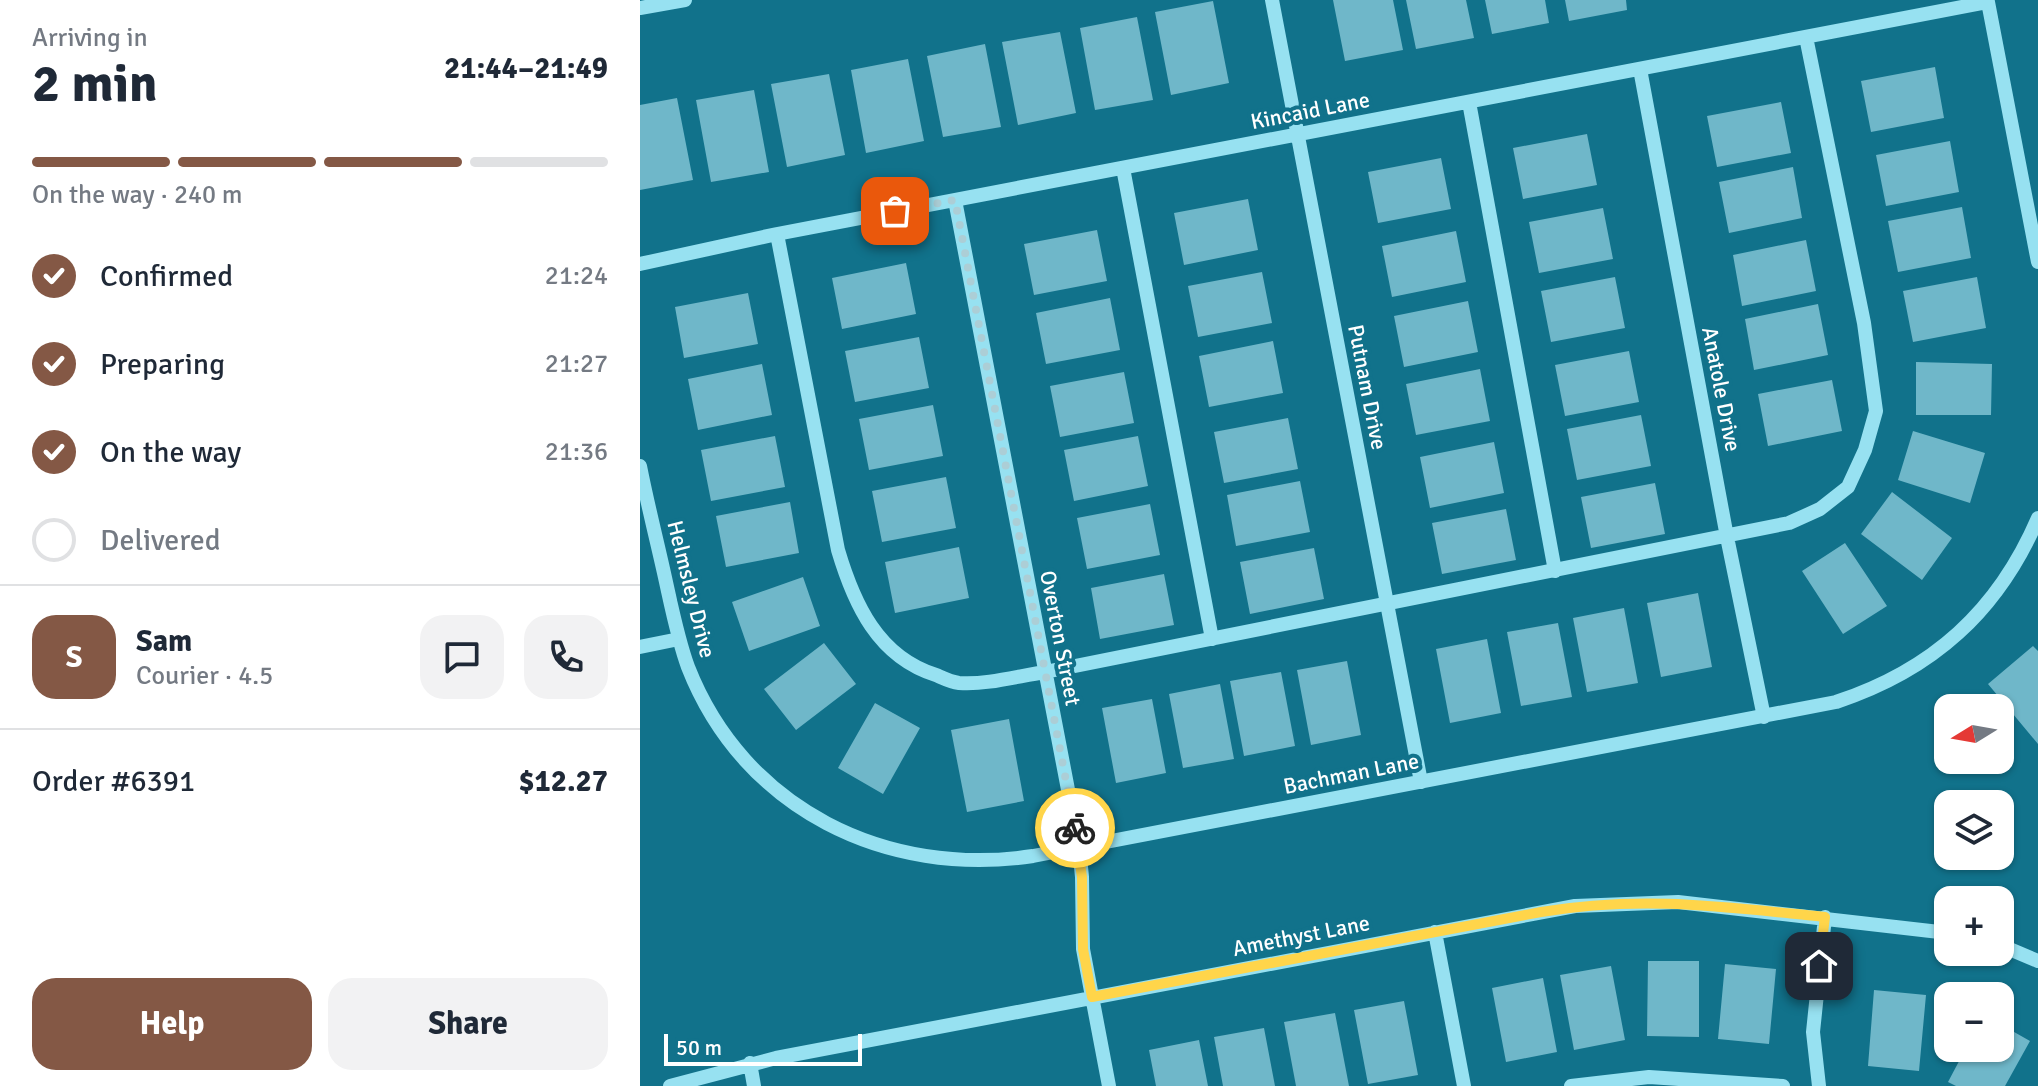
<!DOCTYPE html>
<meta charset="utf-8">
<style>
:root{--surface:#fff;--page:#f2f2f3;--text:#1f2937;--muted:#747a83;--line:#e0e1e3;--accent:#845845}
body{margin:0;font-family:Signika,sans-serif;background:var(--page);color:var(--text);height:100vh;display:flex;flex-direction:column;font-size:30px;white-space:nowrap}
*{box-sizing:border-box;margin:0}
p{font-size:26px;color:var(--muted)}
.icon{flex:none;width:44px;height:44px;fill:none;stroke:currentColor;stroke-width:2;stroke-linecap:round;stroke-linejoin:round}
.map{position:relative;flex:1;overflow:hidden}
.panel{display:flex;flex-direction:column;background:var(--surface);width:640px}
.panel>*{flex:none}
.needle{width:52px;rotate:259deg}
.buttons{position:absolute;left:1294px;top:694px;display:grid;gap:16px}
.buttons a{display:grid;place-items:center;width:80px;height:80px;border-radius:16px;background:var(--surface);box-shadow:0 2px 6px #0004;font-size:40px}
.scale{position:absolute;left:24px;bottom:20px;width:198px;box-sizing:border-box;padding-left:8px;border:4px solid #fff;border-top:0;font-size:22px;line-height:28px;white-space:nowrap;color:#fff;-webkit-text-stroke:6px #11728b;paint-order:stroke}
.pin{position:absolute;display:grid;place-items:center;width:68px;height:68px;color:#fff;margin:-34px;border-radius:16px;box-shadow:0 4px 12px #0006}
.courier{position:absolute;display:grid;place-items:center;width:80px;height:80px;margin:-40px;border:6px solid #ffd54a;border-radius:50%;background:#fff;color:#222;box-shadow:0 2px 10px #0007}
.summary em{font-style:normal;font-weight:800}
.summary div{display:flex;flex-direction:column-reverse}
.summary{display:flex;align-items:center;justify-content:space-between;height:136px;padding:0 32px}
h1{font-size:52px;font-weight:800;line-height:60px}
.bar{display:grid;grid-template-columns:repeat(4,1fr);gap:12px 8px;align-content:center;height:96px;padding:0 32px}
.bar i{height:10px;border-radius:6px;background:var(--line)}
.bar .current{background:var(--accent)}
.bar p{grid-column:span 4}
.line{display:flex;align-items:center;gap:20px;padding:0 32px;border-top:2px solid var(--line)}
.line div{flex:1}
.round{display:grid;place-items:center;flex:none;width:84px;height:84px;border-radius:24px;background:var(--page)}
ol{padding:0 32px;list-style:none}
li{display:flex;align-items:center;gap:24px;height:88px}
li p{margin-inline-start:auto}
li .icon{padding:8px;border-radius:50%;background:var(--accent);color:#fff;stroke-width:4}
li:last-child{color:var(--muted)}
li i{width:44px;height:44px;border:4px solid var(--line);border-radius:50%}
.primary-button{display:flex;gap:16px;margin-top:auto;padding:16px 32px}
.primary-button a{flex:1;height:92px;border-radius:24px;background:var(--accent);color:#fff;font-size:32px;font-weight:800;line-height:92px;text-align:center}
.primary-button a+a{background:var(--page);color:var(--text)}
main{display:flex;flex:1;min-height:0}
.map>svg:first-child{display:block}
.building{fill:#6fb7c9}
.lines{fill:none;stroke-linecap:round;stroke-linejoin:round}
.minor{stroke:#97e1f1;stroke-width:14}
.done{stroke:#acced6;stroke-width:8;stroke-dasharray:0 14.4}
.route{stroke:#ffd54a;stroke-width:10}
.labels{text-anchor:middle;stroke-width:8;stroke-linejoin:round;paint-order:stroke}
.street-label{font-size:22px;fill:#fff;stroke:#11728b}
</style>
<main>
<section class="panel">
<div class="summary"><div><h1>2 min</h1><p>Arriving in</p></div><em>21:44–21:49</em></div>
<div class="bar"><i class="current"></i><i class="current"></i><i class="current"></i><i></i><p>On the way · 240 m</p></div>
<ol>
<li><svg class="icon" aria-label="check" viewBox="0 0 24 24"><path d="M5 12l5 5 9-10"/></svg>Confirmed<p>21:24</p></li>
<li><svg class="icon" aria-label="check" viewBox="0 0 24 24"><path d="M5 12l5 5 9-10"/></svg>Preparing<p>21:27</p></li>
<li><svg class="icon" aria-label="check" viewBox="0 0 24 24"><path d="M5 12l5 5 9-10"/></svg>On the way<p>21:36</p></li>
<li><i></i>Delivered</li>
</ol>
<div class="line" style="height:144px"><b class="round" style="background:var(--accent);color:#fff">S</b><div><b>Sam</b><p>Courier · 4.5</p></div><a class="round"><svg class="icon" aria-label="chat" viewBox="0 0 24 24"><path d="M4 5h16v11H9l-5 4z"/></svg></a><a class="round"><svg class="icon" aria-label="phone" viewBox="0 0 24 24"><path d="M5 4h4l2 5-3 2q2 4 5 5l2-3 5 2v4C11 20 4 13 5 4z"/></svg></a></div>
<div class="line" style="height:104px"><div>Order #6391</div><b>$12.27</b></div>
<div class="primary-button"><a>Help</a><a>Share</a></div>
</section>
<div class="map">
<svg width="1398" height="1086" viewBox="0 0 1398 1086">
<rect width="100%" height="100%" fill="#11728b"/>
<!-- building -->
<path class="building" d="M693,0h60l10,50 -58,11z
M766,0h60l8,38 -58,11z
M845,0h60l4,23 -57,11z
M925,0h61l1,10 -58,11z
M573,1l16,82 -58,12 -16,-83z
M497,17l16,83 -58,10 -15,-82z
M420,32l16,81 -58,12 -16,-83z
M345,44l16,83 -58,10 -16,-81z
M268,59l16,82 -58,12 -15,-83z
M1295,67l9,51 -73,14 -10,-51z
M189,74l16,81 -58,12 -16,-83z
M114,90l15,82 -58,10 -15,-82z
M37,98l16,82 -53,10v-85z
M1141,102l10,51 -74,14 -10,-51z
M947,134l10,51 -74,14 -10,-51z
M1310,141l9,51 -73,14 -10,-51z
M801,158l10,51 -73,14 -10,-51z
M1153,167l9,51 -73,15 -10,-51z
M608,199l10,51 -74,15 -10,-52z
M1322,207l9,51 -73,14 -10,-51z
M963,208l10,51 -74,14 -10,-51z
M457,230l10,51 -73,14 -10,-51z
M816,231l10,51 -74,15 -10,-51z
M1166,240l10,51 -74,15 -9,-51z
M266,263l10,51 -74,15 -10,-51z
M622,272l10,51 -74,14 -10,-51z
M975,277l10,51 -74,14 -10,-51z
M1337,277l9,51 -73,14 -10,-51z
M108,293l10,51 -74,14 -9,-51z
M470,298l10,52 -74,14 -10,-51z
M828,301l10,51 -74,15 -10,-51z
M1178,304l10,51 -74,15 -9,-51z
M279,337l10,51 -74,14 -10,-51z
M633,341l10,52 -74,14 -10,-51z
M989,351l10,51 -74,14 -10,-51z
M1276,362l76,2 -1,51h-75z
M122,364l10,51 -74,15 -10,-51z
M840,369l10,52 -74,14 -10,-51z
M484,372l10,51 -74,14 -10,-51z
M1192,380l10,51 -74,15 -10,-52z
M293,405l10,51 -74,14 -10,-51z
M1001,415l10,51 -74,14 -10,-51z
M648,418l10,51 -74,14 -10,-51z
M1273,431l72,22 -15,50 -72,-23z
M135,436l10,51 -74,14 -10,-51z
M498,436l10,50 -74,15 -10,-51z
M854,442l10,51 -74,15 -10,-51z
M306,477l10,51 -74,14 -10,-51z
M660,481l10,51 -74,14 -9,-51z
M1015,483l10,51 -74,14 -10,-51z
M1252,492l60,46 -30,42 -61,-46z
M150,502l9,51 -73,14 -10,-51z
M510,504l10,51 -73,14 -10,-51z
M866,509l10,51 -74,14 -10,-51z
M1205,543l42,63 -44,28 -41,-63z
M319,547l10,51 -74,15 -10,-51z
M674,548l10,51 -74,15 -10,-52z
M524,574l10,51 -74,14 -9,-51z
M163,577l17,49 -71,25 -17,-49z
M1058,593l14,74 -51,10 -14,-74z
M984,608l14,75 -51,9 -14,-74z
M918,623l14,74 -51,9 -14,-74z
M847,639l14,74 -51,10 -14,-74z
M184,643l32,41 -60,46 -32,-41z
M1393,646l5,5v93l-50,-60z
M707,661l14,74 -50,10 -14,-75z
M641,672l14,74 -51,10 -14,-75z
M580,684l14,75 -51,9 -14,-74z
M512,699l14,74 -50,10 -14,-75z
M235,703l45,25 -37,66 -45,-26z
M369,719l15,82 -57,11 -16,-82z
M1008,961h51v76l-52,-1z
M1085,964l51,5 -7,75 -51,-5z
M971,966l14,74 -51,10 -14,-75z
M903,978l14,74 -51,10 -14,-74z
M1234,990l52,5 -7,76 -51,-5z
M764,1001l14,74 -50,9 -14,-74z
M695,1013l14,73h-53l-12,-64z
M1360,1024l30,17 -25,45h-49l-8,-4 18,-34h34z
M624,1028l11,58h-52l-9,-49z
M559,1040l9,46h-52l-7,-36z"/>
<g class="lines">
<!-- minor -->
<path class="minor" d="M632,0l149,782
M0,8l45,-8
M1000,69l87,468 37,180
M829,102l86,469
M483,168l89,471
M315,200l124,647 3,30 1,72 26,137
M137,234l61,316c16,54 40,107 98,125 7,3 15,7 23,8 28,2 59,-7 86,-11l744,-149 31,-14 28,-22 17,-37 11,-39 -12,-88 -58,-286
M0,264l137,-30 1211,-232 50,260
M0,466c7,36 16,71 24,107 7,31 13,64 24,94 56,143 199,211 345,189l803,-154c97,-32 162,-91 202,-184
M0,647l39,-8
M795,932l29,154
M1360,945l38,16
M110,1063l4,23
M30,1086l106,-28 799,-152 103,-4 270,31
M931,1086l78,-9 134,9
M1179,1086l-6,-54 12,-115"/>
</g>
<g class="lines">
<!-- done -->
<path class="done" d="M255,211l60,-11 120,628"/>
<!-- route -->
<path class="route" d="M435,828l7,49 1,72 9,48 449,-85c102,-17 183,-5 284,5l-6,49"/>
</g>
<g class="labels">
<!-- street labels -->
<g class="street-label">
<text transform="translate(670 110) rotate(-11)" y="8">Kincaid Lane</text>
<text transform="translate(728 387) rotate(79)" y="8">Putnam Drive</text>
<text transform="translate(1082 389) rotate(79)" y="8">Anatole Drive</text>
<text transform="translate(52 589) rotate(76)" y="8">Helmsley Drive</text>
<text transform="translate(421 638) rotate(79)" y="8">Overton Street</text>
<text transform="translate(711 773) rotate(-11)" y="8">Bachman Lane</text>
<text transform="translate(661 935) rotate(-11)" y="8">Amethyst Lane</text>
</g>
</g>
</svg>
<div class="buttons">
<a><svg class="needle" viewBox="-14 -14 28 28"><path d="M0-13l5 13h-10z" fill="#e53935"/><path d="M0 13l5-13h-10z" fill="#747a83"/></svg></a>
<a><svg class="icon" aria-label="layers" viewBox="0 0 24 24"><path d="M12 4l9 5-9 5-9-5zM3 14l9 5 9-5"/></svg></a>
<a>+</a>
<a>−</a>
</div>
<div class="scale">50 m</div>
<div class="pin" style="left:255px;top:211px;background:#ea580c"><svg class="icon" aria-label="bag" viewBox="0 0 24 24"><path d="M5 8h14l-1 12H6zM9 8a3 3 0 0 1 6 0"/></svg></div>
<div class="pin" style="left:1179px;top:966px;background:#1f2937"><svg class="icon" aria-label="home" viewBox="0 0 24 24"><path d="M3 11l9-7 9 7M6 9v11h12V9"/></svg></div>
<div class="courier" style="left:435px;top:828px"><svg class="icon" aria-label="bike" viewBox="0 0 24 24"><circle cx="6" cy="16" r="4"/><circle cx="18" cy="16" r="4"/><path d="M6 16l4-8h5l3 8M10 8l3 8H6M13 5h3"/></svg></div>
</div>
</main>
